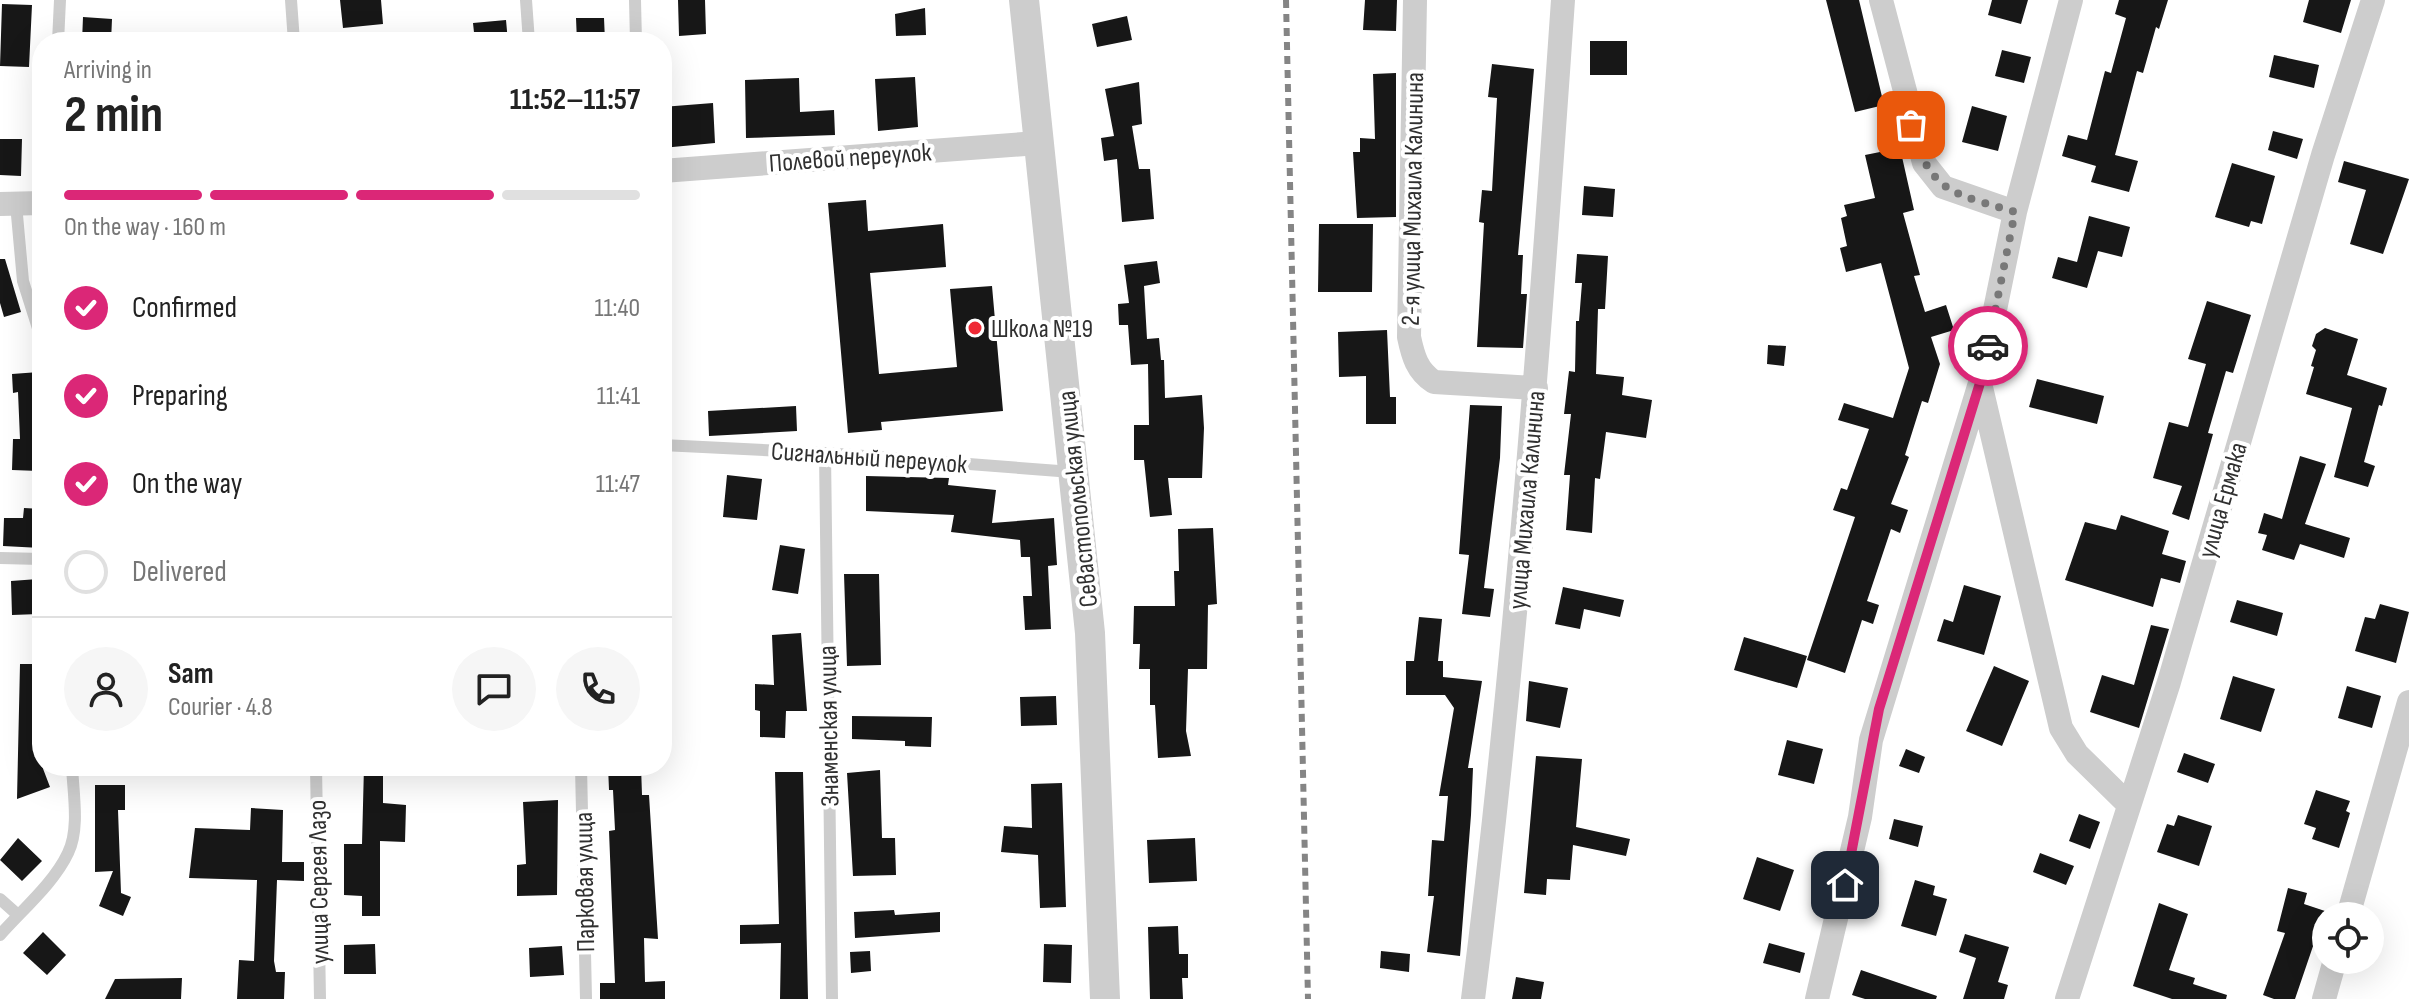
<!DOCTYPE html>
<meta charset="utf-8">
<style>
:root{--surface:#fff;--page:#f6f6f6;--text:#222;--muted:#767676;--line:#e0e0e0;--accent:#db2777}
body{margin:0;font-family:"Sofia Sans Condensed",sans-serif;background:var(--page);color:var(--text);height:100vh;display:flex;flex-direction:column;font-size:30px;white-space:nowrap}
*{box-sizing:border-box;margin:0}
p{font-size:26px;color:var(--muted)}
.icon{flex:none;width:44px;height:44px;fill:none;stroke:currentColor;stroke-width:2;stroke-linecap:round;stroke-linejoin:round}
.map{position:relative;flex:1;overflow:hidden}
.side{position:absolute;left:32px;top:32px;width:640px;height:744px;display:flex;flex-direction:column;background:var(--surface);border-radius:32px;box-shadow:0 8px 32px #0002}
.side>*{flex:none}
.buttons{position:absolute;left:2312px;top:902px;display:grid;gap:16px}
.buttons a{display:grid;place-items:center;width:72px;height:72px;border-radius:50%;background:var(--surface);box-shadow:0 8px 32px #0002;font-size:40px}
.pin{position:absolute;display:grid;place-items:center;width:68px;height:68px;color:#fff;margin:-34px;border-radius:16px;box-shadow:0 4px 12px #0006}
.courier{position:absolute;display:grid;place-items:center;width:80px;height:80px;margin:-40px;border:6px solid #db2777;border-radius:50%;background:#fff;color:#222;box-shadow:0 2px 10px #0007}
.head em{font-style:normal;font-weight:700}
.head div{display:flex;flex-direction:column-reverse}
.head{display:flex;align-items:center;justify-content:space-between;height:136px;padding:0 32px}
h1{font-size:52px;font-weight:700;line-height:60px}
.bar{display:grid;grid-template-columns:repeat(4,1fr);gap:12px 8px;align-content:center;height:96px;padding:0 32px}
.bar i{height:10px;border-radius:6px;background:var(--line)}
.bar .active{background:var(--accent)}
.bar p{grid-column:span 4}
.line{display:flex;align-items:center;gap:20px;padding:0 32px;border-top:2px solid var(--line)}
.line div{flex:1}
.round{display:grid;place-items:center;flex:none;width:84px;height:84px;border-radius:42px;background:var(--page)}
ol{padding:0 32px;list-style:none}
li{display:flex;align-items:center;gap:24px;height:88px}
li p{margin-inline-start:auto}
li .icon{padding:8px;border-radius:50%;background:var(--accent);color:#fff;stroke-width:4}
li:last-child{color:var(--muted)}
li i{width:44px;height:44px;border:4px solid var(--line);border-radius:50%}
.map>svg:first-child{display:block}
.building{fill:#171717}
.lines{fill:none;stroke-linecap:round;stroke-linejoin:round}
.service{stroke:#cdcdcd;stroke-width:12}
.minor{stroke:#cdcdcd;stroke-width:24}
.tertiary{stroke:#cdcdcd;stroke-width:30}
.rail{stroke:#858585;stroke-width:6;stroke-dasharray:8 6;stroke-linecap:butt}
.done{stroke:#787878;stroke-width:8;stroke-dasharray:0 14.4}
.route{stroke:#db2777;stroke-width:10}
.poi-dot{fill:#ef2935;stroke:#fff;stroke-width:3}
.labels{text-anchor:middle;stroke-width:8;stroke-linejoin:round;paint-order:stroke}
.street-label{font-size:26px;fill:#303030;stroke:#fff}
.poi-label{font-size:26px;fill:#303030;stroke:#fff;text-anchor:start}
</style>
<div class="map">
<svg width="2409" height="999" viewBox="0 0 2409 999">
<rect width="100%" height="100%" fill="#fff"/>
<!-- building -->
<path class="building" d="M340,0h41l2,24 -40,4z
M678,0h27l1,34 -27,2z
M1365,0h32l-1,31 -33,-1z
M1826,0h33l25,105 -29,7z
M1992,0h36l-7,24 -33,-9z
M2119,0h49l-9,29 -3,-2 -13,46 -6,-2 -22,84 23,6 -9,31 -38,-10 5,-16 -34,-10 6,-21 19,5 18,-69 6,2 15,-55 -11,-4z
M2309,0h42l-10,33 -38,-11z
M2,4l30,1 -3,62 -29,-1z
M925,8l1,27 -30,1 -1,-22z
M1127,16l5,24 -35,7 -5,-23z
M83,17l29,2 -1,23h-29z
M576,18h28l1,23 -28,1z
M506,20l2,22h-33l-2,-19z
M1590,41h37v34h-37z
M2002,50l29,7 -7,26 -29,-7z
M2274,55l45,10 -5,23 -45,-11z
M1492,64l42,5 -16,186h5l-2,39h6l-4,54 -46,-1 7,-124 -5,-1 3,-32 10,1 5,-93 -9,-1z
M1396,73v144l-39,1 -4,-66h7v-14l15,1 -2,-65z
M915,77l3,50 -40,4 -3,-52z
M799,78l1,34 34,-2 1,25 -89,3 -1,-58z
M1139,82l3,42 -10,2 7,43h11l4,50 -32,3 -5,-63 -13,2 -3,-23 13,-2 -9,-47z
M713,103l2,40 -53,5v-41z
M1972,106l35,10 -9,35 -36,-9z
M2273,131l30,8 -6,20 -29,-9z
M0,139h22l-1,37 -21,-1z
M1900,148l14,62 -11,3 17,62 -6,1 11,36 21,-7 8,25 -23,7 9,27 -12,39 -6,-2 -17,54 4,2 -18,47 17,6 -8,23 -9,-4 -24,72 12,4 -6,19 -11,-4 -17,53 -38,-13 48,-143 -22,-7 8,-22 6,2 22,-61 -31,-9 6,-17 49,15 16,-50 -28,-105 -35,9 -6,-24 7,-2 -6,-28 6,-2 -3,-11 31,-7 -10,-43z
M2344,161l65,18 -26,75 -33,-10 16,-54 -28,-8z
M2232,163l43,13 -13,48 -11,-3 -2,6 -34,-10z
M1584,186l31,3 -2,28 -31,-2z
M866,200l2,31 75,-7 3,43 -76,6 9,101 78,-7 -7,-78 42,-3 11,125 -122,11 1,8 -34,3 -20,-230z
M2089,216l41,11 -8,30 -24,-6 -11,37 -35,-10 6,-21 19,5z
M1319,224h54l-1,68h-54z
M1577,254l31,2 -3,53h-7l-2,65 28,3 -2,18 30,5 -6,38 -40,-6 -6,47 -5,-1 -3,55 -26,-3 4,-55h-6l7,-61h-7l5,-43 6,1 1,-51h3l3,-38h-7z
M0,259h5l16,53 -17,5 -4,-14z
M1157,261l3,22 -16,3 3,53 12,-1 2,22h3l1,38 37,-3 2,33 -2,50h-34l4,37 -22,2 -6,-57h-10v-35h15l-1,-61 -17,1 -3,-40h-9l-1,-21 11,-1 -5,-38z
M2207,301l44,14 -18,58 -7,-2 -18,62 5,1 -24,86 -17,-6 10,-28 -29,-8 16,-56 19,5 18,-63 -18,-5z
M2325,328l33,11 -11,36 40,13 -5,18 -3,-1 -15,57 11,4 -7,21 -34,-10 18,-69 -46,-14 8,-27 -3,-1 5,-16 -4,-4 4,-12z
M1387,330l3,67h6v27h-30v-48l-27,1 -1,-45z
M1768,345l18,1 -2,20 -17,-2z
M39,372v99l-27,-1 1,-31h7l-2,-47 -5,1 -1,-19z
M2037,379l67,17 -7,28 -68,-17z
M1470,405l32,1 -2,52 -16,130 10,1 -4,28 -28,-3 7,-59 -10,-1z
M796,406l1,25 -88,5 -1,-25z
M2300,456l26,8 -21,60 45,14 -6,20 -44,-14 -6,16 -32,-10 5,-15 -9,-2 6,-20 18,6z
M727,475l35,4 -5,41 -34,-3z
M866,476l83,2 -1,7 48,5 -4,33 62,-5 3,47 -9,1 3,63 -26,1 -2,-34h9l-2,-39h-9l-1,-17 -69,-8 3,-17 -88,-4z
M24,508l18,1 -1,39 -38,-2 1,-28h19z
M2121,515l48,16 -7,23 24,7 -6,22 -19,-5 -8,29 -88,-27 20,-58 31,8z
M1213,528l4,76 -9,1 -1,64h-19l-2,62 5,25 -33,2 -3,-53h-5v-36h-11l1,-25h-7l1,-38h41l-1,-35h5l-1,-42z
M780,545l25,4 -7,45 -26,-4z
M844,574h35l2,91 -34,1z
M38,579l1,35 -27,1 -1,-34z
M1964,585l37,11 -17,59 -47,-14 7,-22 9,3z
M1563,587l61,13 -4,17 -36,-8 -4,20 -25,-5z
M2237,600l46,13 -6,23 -47,-14z
M2380,604l29,8 -13,51 -41,-12 10,-34 10,2z
M1419,617l23,2 -4,42h5v16l39,4 -14,87h5l-2,47 -11,141 -33,-4 7,-56h-6l4,-56 12,1 4,-45h-9l15,-88 -9,-13h-39v-34h8z
M2151,625l18,4 -30,99 -49,-16 12,-37 32,10z
M801,633l6,78h-21l-1,27 -25,-1v-26l-5,-1v-26l19,1 -2,-50z
M1744,637l63,19 -10,32 -63,-18z
M20,664h22v102l8,21 -33,12z
M1994,666l35,15 -27,65 -36,-15z
M2233,676l42,13 -14,43 -41,-13z
M1529,681l39,7 -8,40 -34,-7z
M2347,686l34,10 -9,32 -34,-10z
M1056,696l1,29 -36,1 -1,-29z
M852,716l80,1 -1,30 -26,-1v-5l-53,-2z
M1787,740l36,9 -9,35 -36,-9z
M1906,749l19,8 -6,16 -20,-7z
M2184,753l31,11 -7,19 -31,-11z
M1536,756l46,3 -6,68 54,12 -4,17 -53,-11 -3,35 -23,-1 -1,16 -22,-2z
M364,766h19v37l23,2 -1,37 -25,-1v75h-18v-20l-18,-1v-51h18z
M608,766h33l1,29h7l9,144 -14,-1 1,44 20,-1v18h-65v-16h15l-6,-152 6,-1 -2,-40h-4z
M880,770l2,68h13l1,37 -43,1 -6,-103z
M775,772h28l5,227h-28l1,-56 -41,1v-19l39,-1z
M1062,783l4,124 -26,1 -2,-53 -37,-3 3,-26 28,2 -1,-44z
M95,785h30v25h-7l3,83 10,4 -8,19 -24,-10 14,-35 -18,1z
M2316,790l34,11 -4,10 4,2 -11,35 -27,-9 4,-11 -12,-4z
M558,800l-1,95 -40,1v-31l9,-1 -3,-62z
M251,808l32,2 -1,52h22v19l-27,-1 -3,81 2,11h9l-1,27h-47l2,-39 15,1 3,-81 -68,-2 6,-50 55,2z
M2079,814l21,8 -10,27 -21,-8z
M2178,815l34,11 -13,40 -42,-14 10,-28 7,2z
M1894,819l29,7 -5,21 -29,-8z
M18,838l24,23 -20,20 -22,-21z
M1195,838l2,43 -48,2 -2,-43z
M2040,853l34,13 -8,19 -33,-13z
M1757,857l37,13 -14,41 -37,-12z
M1915,880l20,6 -2,9 14,4 -11,37 -35,-10z
M2288,888l19,5 -3,11 21,7 -30,88h-21l-11,-4 22,-62 -8,-2z
M2159,903l29,11 -19,56 26,8 -2,6 34,11 -1,4h-54l-39,-13z
M894,910l1,5 45,-3v20l-85,6 -1,-26z
M1178,926l1,28h9v24h-6l1,21h-33l-2,-72z
M43,932l23,23 -19,20 -24,-22z
M1965,934l44,13 -11,35 10,3 -4,14h-41l13,-41 -17,-6z
M1769,943l36,10 -5,20 -37,-10z
M375,944l1,30h-32v-29z
M1044,944l28,1 -1,38 -28,-1z
M562,946l2,29 -34,2 -1,-29z
M870,951l1,20 -20,2 -1,-21z
M1381,951l29,3 -1,18 -29,-4z
M1861,970l76,26 -1,3h-71l-13,-4z
M1516,977l28,5 -3,17h-29z
M182,978l-1,21h-76l10,-20z"/>
<g class="lines">
<!-- service -->
<path class="service" d="M291,0l3,42
M526,0l3,42
M635,0l1,42
M58,42l2,-42
M16,204l7,77 19,60
M662,445l163,8 247,19
M825,453l7,546
M0,558l42,1
M316,766l4,233
M581,766l5,233
M0,899l18,16
M0,935c22,-25 54,-52 68,-82 12,-24 5,-61 4,-87"/>
<!-- minor -->
<path class="minor" d="M1415,0l-6,337c4,19 8,34 25,45l102,6
M1881,0l43,163 19,24 72,25
M662,171l376,-28
M0,204l42,-1
M1980,383l81,345 16,26 51,50
M2348,916l61,-214
M1473,999c42,-332 67,-665 90,-999
M1817,999l43,-182 11,-77 109,-357 35,-171 56,-212
M2067,999l102,-317 154,-527 50,-155
M2324,999l11,-39"/>
<!-- tertiary -->
<path class="tertiary" d="M1024,0l66,633 15,366"/>
<!-- rail -->
<path class="rail" d="M1286,0l22,999"/>
</g>
<g class="lines">
<!-- done -->
<path class="done" d="M1911,125c19,69 42,68 104,87l-27,134"/>
<!-- route -->
<path class="route" d="M1845,885l34,-176 101,-326 8,-37"/>
</g>
<!-- markers -->
<circle class="poi-dot" cx="975" cy="328" r="8"/>
<g class="labels">
<!-- street labels -->
<g class="street-label">
<text transform="translate(850 157) rotate(-4)" y="9">Полевой переулок</text>
<text transform="translate(1412 199) rotate(-89)" y="9">2-я улица Михаила Калинина</text>
<text transform="translate(869 457) rotate(4)" y="9">Сигнальный переулок</text>
<text transform="translate(1077 499) rotate(-96)" y="9">Севастопольская улица</text>
<text transform="translate(1526 500) rotate(-85)" y="9">улица Михаила Калинина</text>
<text transform="translate(2222 500) rotate(-74)" y="9">улица Ермака</text>
<text transform="translate(828 726) rotate(-91)" y="9">Знаменская улица</text>
<text transform="translate(318 882) rotate(-91)" y="9">улица Сергея Лазо</text>
<text transform="translate(584 882) rotate(-91)" y="9">Парковая улица</text>
</g>
<!-- poi labels -->
<g class="poi-label">
<text x="991" y="337">Школа №19</text>
</g>
</g>
</svg>
<div class="buttons">
<a><svg class="icon" aria-label="locate" viewBox="0 0 24 24"><circle cx="12" cy="12" r="6"/><path d="M12 2v4M12 18v4M2 12h4M18 12h4"/></svg></a>
</div>
<div class="pin" style="left:1911px;top:125px;background:#ea580c"><svg class="icon" aria-label="bag" viewBox="0 0 24 24"><path d="M5 8h14l-1 12H6zM9 8a3 3 0 0 1 6 0"/></svg></div>
<div class="pin" style="left:1845px;top:885px;background:#1f2937"><svg class="icon" aria-label="home" viewBox="0 0 24 24"><path d="M3 11l9-7 9 7M6 9v11h12V9"/></svg></div>
<div class="courier" style="left:1988px;top:346px"><svg class="icon" aria-label="car" viewBox="0 0 24 24"><path d="M5 17H2v-5l4-1 3-4h7l3 4 3 1v5h-3M9 17h6M6 11h13"/><circle cx="7" cy="17" r="2"/><circle cx="17" cy="17" r="2"/></svg></div>
<section class="side">
<div class="head"><div><h1>2 min</h1><p>Arriving in</p></div><em>11:52–11:57</em></div>
<div class="bar"><i class="active"></i><i class="active"></i><i class="active"></i><i></i><p>On the way · 160 m</p></div>
<ol>
<li><svg class="icon" aria-label="check" viewBox="0 0 24 24"><path d="M5 12l5 5 9-10"/></svg>Confirmed<p>11:40</p></li>
<li><svg class="icon" aria-label="check" viewBox="0 0 24 24"><path d="M5 12l5 5 9-10"/></svg>Preparing<p>11:41</p></li>
<li><svg class="icon" aria-label="check" viewBox="0 0 24 24"><path d="M5 12l5 5 9-10"/></svg>On the way<p>11:47</p></li>
<li><i></i>Delivered</li>
</ol>
<div class="line" style="height:144px"><a class="round"><svg class="icon" aria-label="person" viewBox="0 0 24 24"><circle cx="12" cy="8" r="4"/><path d="M4 21q1-7 8-7t8 7"/></svg></a><div><b>Sam</b><p>Courier · 4.8</p></div><a class="round"><svg class="icon" aria-label="chat" viewBox="0 0 24 24"><path d="M4 5h16v11H9l-5 4z"/></svg></a><a class="round"><svg class="icon" aria-label="phone" viewBox="0 0 24 24"><path d="M5 4h4l2 5-3 2q2 4 5 5l2-3 5 2v4C11 20 4 13 5 4z"/></svg></a></div>
</section>
</div>
